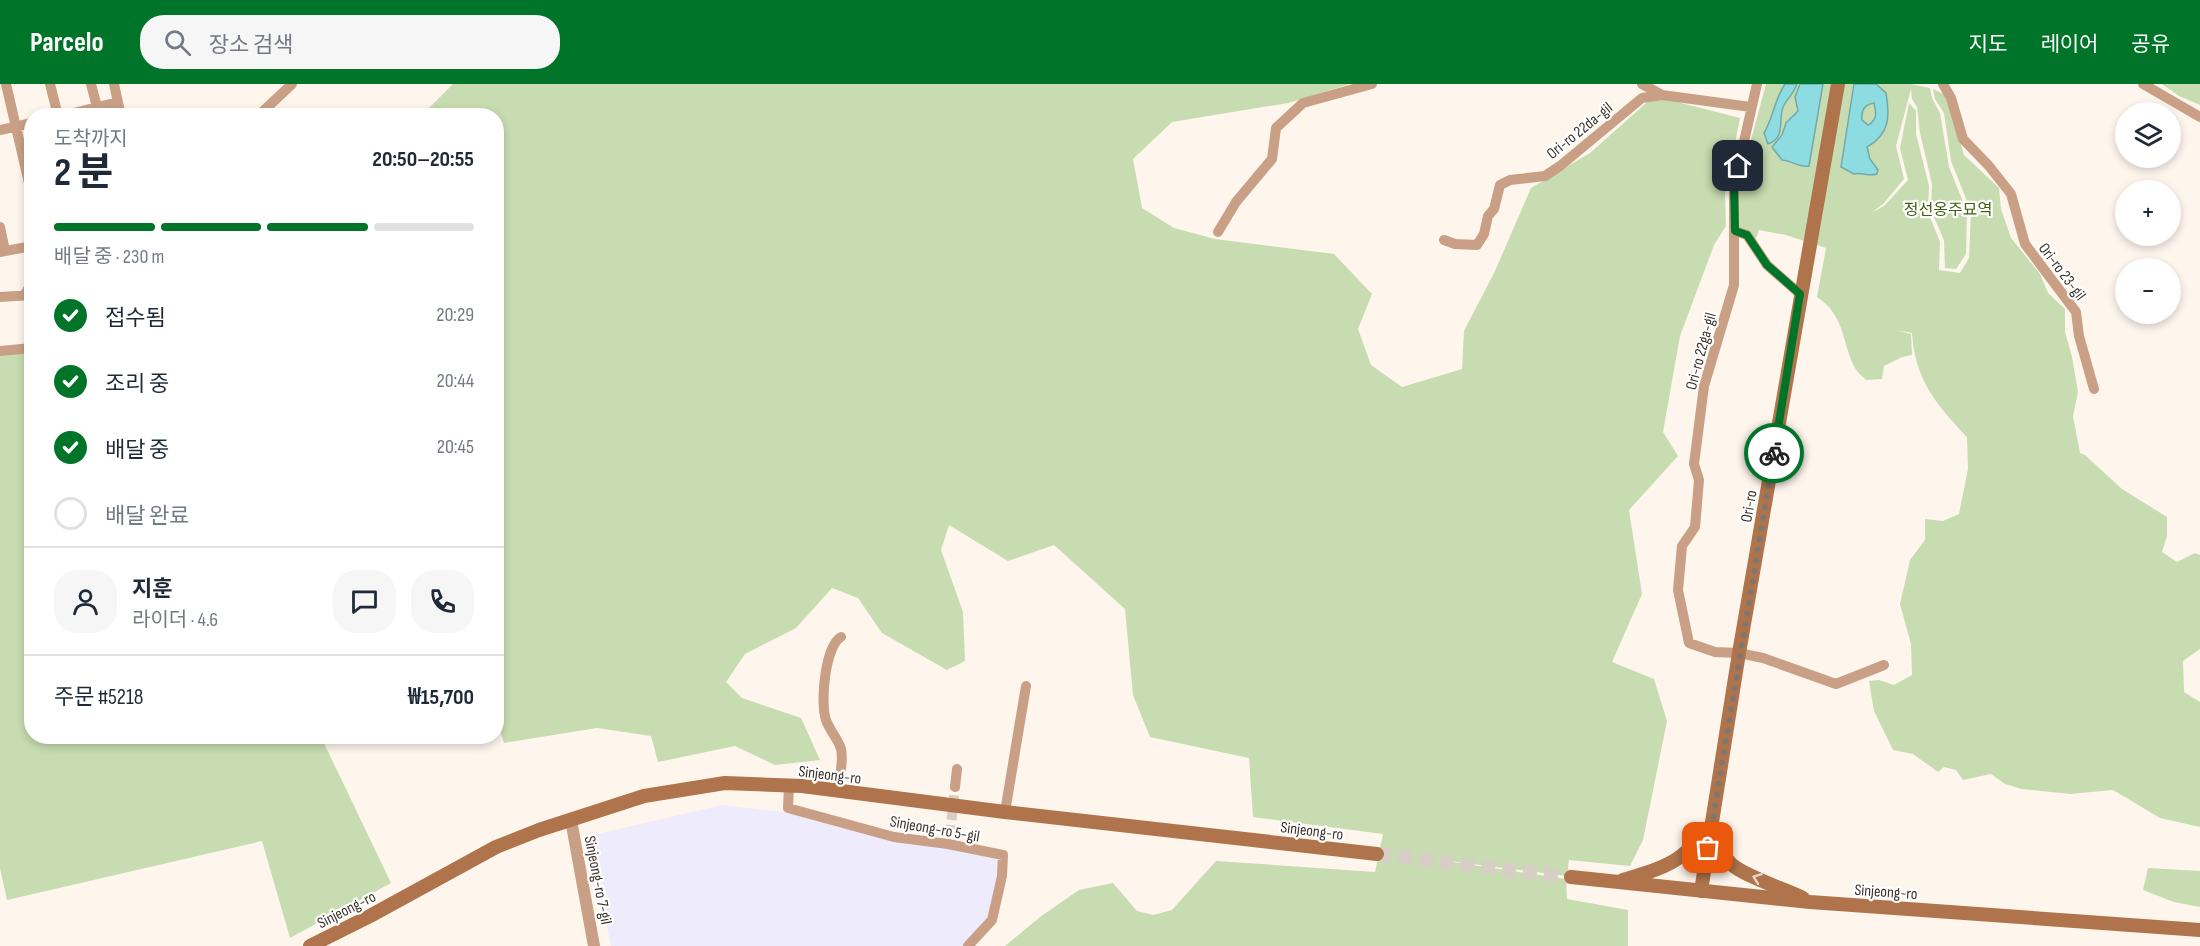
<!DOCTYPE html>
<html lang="ko">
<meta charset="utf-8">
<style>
:root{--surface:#fff;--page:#f6f6f7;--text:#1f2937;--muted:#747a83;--line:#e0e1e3;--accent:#007429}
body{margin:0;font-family:"Sofia Sans Condensed","Noto Sans KR",sans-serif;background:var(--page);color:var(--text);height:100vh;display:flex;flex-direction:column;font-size:22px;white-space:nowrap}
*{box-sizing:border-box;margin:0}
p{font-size:20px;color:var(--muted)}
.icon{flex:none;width:33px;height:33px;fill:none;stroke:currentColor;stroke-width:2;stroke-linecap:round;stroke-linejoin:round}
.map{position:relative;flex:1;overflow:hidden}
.details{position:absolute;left:24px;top:24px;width:480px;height:636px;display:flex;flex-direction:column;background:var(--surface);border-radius:24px;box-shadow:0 3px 9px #0003}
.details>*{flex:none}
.fabs{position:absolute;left:2115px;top:18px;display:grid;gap:12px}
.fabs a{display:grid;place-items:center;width:66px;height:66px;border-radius:50%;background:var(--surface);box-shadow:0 3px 9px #0003;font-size:30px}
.pin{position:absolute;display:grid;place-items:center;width:51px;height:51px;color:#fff;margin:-26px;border-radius:12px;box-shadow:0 3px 9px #0006}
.courier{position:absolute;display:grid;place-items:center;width:60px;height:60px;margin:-30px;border:4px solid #007429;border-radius:50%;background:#fff;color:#222;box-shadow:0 2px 8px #0007}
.summary em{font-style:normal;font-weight:700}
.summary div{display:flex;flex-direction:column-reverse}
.summary{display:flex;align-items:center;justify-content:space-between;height:102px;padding:0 30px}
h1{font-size:39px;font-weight:700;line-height:45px}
.bar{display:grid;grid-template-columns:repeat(4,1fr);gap:9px 6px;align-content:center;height:72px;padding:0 30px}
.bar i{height:8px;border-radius:4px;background:var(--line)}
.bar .on{background:var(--accent)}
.bar p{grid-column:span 4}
.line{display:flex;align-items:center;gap:15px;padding:0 30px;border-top:2px solid var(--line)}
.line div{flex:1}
.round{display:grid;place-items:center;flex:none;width:63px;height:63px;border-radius:24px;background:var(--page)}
ol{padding:0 30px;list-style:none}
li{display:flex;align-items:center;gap:18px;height:66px}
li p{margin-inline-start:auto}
li .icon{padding:6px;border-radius:50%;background:var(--accent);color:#fff;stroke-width:4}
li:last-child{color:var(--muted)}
li i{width:33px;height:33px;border:3px solid var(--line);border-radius:50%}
header{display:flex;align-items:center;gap:36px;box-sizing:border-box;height:84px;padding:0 30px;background:var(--accent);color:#fff}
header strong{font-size:28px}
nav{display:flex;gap:33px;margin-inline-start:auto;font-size:21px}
.search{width:420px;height:54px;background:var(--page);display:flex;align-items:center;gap:15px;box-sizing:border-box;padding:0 21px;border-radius:24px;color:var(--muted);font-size:22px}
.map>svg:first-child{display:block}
.industrial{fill:#edebfc}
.green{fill:#c7dcb0}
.water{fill:#8ddce2;stroke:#74a9ab;stroke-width:1.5;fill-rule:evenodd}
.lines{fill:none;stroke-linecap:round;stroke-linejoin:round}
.minor-tunnel{stroke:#d7cec6;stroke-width:10;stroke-dasharray:10 5;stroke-linecap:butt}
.secondary-tunnel{stroke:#d7cec6;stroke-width:14;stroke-dasharray:14 7;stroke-linecap:butt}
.minor{stroke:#c9a085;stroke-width:10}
.tertiary{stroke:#c9a085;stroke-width:12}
.secondary{stroke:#af744b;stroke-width:14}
.oneway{stroke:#e7d5c9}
.done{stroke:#7f776f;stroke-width:6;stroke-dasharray:0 10.8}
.route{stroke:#007429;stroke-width:8}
.labels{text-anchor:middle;stroke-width:4.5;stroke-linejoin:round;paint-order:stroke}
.street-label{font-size:16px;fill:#3b332b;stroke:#fff}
.park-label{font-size:16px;fill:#425f12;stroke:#fff}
</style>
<header>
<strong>Parcelo</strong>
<div class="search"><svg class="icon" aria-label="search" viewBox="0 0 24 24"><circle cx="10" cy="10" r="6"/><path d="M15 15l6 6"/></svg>장소 검색</div>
<nav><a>지도</a><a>레이어</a><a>공유</a></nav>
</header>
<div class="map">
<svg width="2200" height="862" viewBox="0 0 2200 862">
<rect width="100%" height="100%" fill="#fef5ed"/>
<!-- industrial -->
<path class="industrial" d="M722,721l90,10 191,40 -11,65 -24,26h-357l-22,-110z"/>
<!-- green -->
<path class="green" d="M453,0h897l-62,19 -116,19 -39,37 9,49 32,20 41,11 119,15 38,40 -14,35 13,36 31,22 60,-18 2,-38 31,-60 36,-83 59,-35 64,-57 86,22 -15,76 1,32 -12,19 -34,91 -17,96 15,24 -49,54 13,84 -30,68 42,17 13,42 -24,119 -13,26 -61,-6 -2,16 -134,-17 133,20 1,20 61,11v36h-623l35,-29 39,-27 34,-7 24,28 16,4 19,-5 44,-49 159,11 8,-38 -130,-17 -4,-59 -99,-21 -17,-42 -8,-86 -71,-64 -46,16 -59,-36 -8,25 22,62 2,49 -18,9 -65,-37 -24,-35 -26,-10 -36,40 -51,26 -19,28 16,16 59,20 19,42 -45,5 -40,-19 -77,16 -7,-26 -54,-8 -93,15 -8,-25v-602h-75z
M1766,0h145l19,4 2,10 8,15 9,54 18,45 -1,42 -10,15 -11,-1 -1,-28 -13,-30 1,-26 -12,-51 -3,-26 -5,-8 -1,-10 -15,57 8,33 -21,25 -12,9 13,-7 24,-26 -8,-32 9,-45 7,8v23l13,52 -1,26 12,30 -1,28 21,3 9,-15 2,-47 -20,-50 -7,-48 -9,-14 -2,-10 13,6 18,60 35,33 2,21 10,29 29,36 8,19 17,16v23l7,25 6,35 -5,24 7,37 5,2 37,34 45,28v19l-5,16 15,10 18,-9 5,2v94l-17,12 1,31 16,10v125l-40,-9 -47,-28 -43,4 -48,-5 -17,-5 -14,-10 -28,6 -7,-10 -12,-3 -6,5 -25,-18 -20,-4 -19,-39 -5,-30 10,-1 15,5 18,-10 -1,-31 -11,-40 10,-44 15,-20v-21l18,2 16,-7 9,-45 -1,-32c-31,-33 -52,-57 -55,-104l-17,-3 16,4 1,21 -10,2 -18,9 -2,13 -16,1c-4,-4 -10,-9 -12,-14 -13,-27 -9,-50 -37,-69l9,-49 -40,-13 -27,-5 -4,11 -19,-13 1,-36z
M2162,0h38v21l-21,-9z
M0,267h31l1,385 289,1 70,146 -101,55 -28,-97 -255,59 -7,-32z
M2148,784l52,3v36l-26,-5 -31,-12z"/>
<!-- water -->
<path class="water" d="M1785,0h12c-3,9 -9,14 -13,21 -7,13 3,33 -16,39l-4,-11c10,-17 10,-33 21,-49z
M1800,0h23l-14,82c-10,2 -16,-5 -27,-6l-10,-13 10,-12 4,-12 12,-12 -3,-14z
M1854,0h22l10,9c4,23 4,41 -19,54l3,12 8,11 -1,4c-8,3 -15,-2 -23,0l-13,-7zM1874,19c2,9 4,17 -6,22l-6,-5c-1,-10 2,-15 12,-17z"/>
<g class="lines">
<!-- minor-tunnel -->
<path class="minor-tunnel" d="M950,751l5,-48"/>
<!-- secondary-tunnel -->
<path class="secondary-tunnel" d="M1377,770l194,23"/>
<!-- minor -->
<path class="minor" d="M6,0l26,112
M50,0l8,32
M91,0l6,23
M114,0l7,32
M1642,0l20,11 89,12
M1757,0l-23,102v99l-30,101 -10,78 5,16 -4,47 -13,19 -4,44 11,53 26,9 24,1 24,5 73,26 48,-19
M1943,0l8,14 12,41 26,27 22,28 14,50 51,68 3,24 15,53
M2143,0l57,33
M61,32l57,-14
M258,32l34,-32
M0,46l32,-7
M0,143l5,24
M1735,147l12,4 20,30 33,29
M1218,148l18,-30 36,-43 4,-31 27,-25 69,-19
M1444,156l11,4 22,1 7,-11 4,-18 6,-7 6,-24 10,-5 35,-4 15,-10 82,-68 20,-3
M0,168l32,-6
M24,212l8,-14
M0,213l32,-2
M0,267l32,-3
M789,701l-1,23 106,29 54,7 55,11 -1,21 -10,44 -24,26
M955,703l2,-18
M838,707c1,-12 6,-29 3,-42 -3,-10 -11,-18 -15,-29 -6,-17 -1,-74 15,-83
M1005,728l21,-126"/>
<!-- tertiary -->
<path class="tertiary" d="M571,736l23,126"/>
<!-- secondary -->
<path class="secondary" d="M1571,793l239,25 390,28
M1623,796c46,-14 57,-17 88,-54 5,12 10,27 19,37 13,13 55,26 73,35
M1701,807l38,-238 99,-569
M310,862l60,-30 126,-69 43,-17 105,-34 81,-13 77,3 203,26 372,42"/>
</g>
<!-- one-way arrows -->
<defs><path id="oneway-chevron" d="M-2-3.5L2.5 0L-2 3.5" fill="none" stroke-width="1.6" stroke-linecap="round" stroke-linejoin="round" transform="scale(1.5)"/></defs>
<use class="oneway" href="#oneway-chevron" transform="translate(1757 794) rotate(-160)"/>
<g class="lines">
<!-- done -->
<path class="done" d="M1708,764l66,-395"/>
<!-- route -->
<path class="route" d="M1738,82l-4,20 1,45 12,4 20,30 33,29 -26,159"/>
</g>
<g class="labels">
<!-- street labels -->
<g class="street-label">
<text transform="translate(1579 46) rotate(-39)" y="6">Ori-ro 22da-gil</text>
<text transform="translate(2063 187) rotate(53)" y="6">Ori-ro 23-gil</text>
<text transform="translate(1700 267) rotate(-75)" y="6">Ori-ro 22ga-gil</text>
<text transform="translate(1748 422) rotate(-80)" y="6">Ori-ro</text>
<text transform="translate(830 690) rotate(7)" y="6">Sinjeong-ro</text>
<text transform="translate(935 744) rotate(10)" y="6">Sinjeong-ro 5-gil</text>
<text transform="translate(1312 746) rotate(7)" y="6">Sinjeong-ro</text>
<text transform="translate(599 796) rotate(79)" y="6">Sinjeong-ro 7-gil</text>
<text transform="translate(1886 807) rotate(4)" y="6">Sinjeong-ro</text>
<text transform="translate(346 825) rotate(-27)" y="6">Sinjeong-ro</text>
</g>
<!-- park labels -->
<g class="park-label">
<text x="1948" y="131">정선옹주묘역</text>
</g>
</g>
</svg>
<div class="fabs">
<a><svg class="icon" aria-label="layers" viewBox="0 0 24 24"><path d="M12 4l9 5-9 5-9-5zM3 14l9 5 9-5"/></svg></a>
<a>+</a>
<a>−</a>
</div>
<div class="pin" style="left:1708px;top:764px;background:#ea580c"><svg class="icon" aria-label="bag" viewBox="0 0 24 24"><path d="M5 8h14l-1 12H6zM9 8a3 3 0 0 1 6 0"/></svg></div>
<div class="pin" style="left:1738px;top:82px;background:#1f2937"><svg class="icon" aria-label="home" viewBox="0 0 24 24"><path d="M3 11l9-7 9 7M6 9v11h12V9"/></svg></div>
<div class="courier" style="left:1774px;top:369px"><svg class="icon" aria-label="bike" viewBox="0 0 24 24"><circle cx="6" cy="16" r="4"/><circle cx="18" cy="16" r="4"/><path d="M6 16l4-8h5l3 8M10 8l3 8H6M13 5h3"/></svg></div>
<section class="details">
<div class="summary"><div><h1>2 분</h1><p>도착까지</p></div><em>20:50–20:55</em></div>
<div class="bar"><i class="on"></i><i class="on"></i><i class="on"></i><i></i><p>배달 중 · 230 m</p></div>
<ol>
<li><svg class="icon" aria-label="check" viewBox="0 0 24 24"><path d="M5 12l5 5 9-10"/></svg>접수됨<p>20:29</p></li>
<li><svg class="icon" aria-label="check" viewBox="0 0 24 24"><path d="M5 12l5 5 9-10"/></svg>조리 중<p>20:44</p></li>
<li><svg class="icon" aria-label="check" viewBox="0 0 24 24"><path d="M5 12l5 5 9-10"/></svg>배달 중<p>20:45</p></li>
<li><i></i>배달 완료</li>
</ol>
<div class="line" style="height:108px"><a class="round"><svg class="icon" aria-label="person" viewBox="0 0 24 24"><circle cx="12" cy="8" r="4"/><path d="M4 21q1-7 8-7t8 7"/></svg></a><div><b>지훈</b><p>라이더 · 4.6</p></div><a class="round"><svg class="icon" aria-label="chat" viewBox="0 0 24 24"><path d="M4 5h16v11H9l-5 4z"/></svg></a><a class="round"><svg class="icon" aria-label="phone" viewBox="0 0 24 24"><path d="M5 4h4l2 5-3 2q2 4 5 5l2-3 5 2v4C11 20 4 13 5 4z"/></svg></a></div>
<div class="line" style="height:78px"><div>주문 #5218</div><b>₩15,700</b></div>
</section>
</div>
